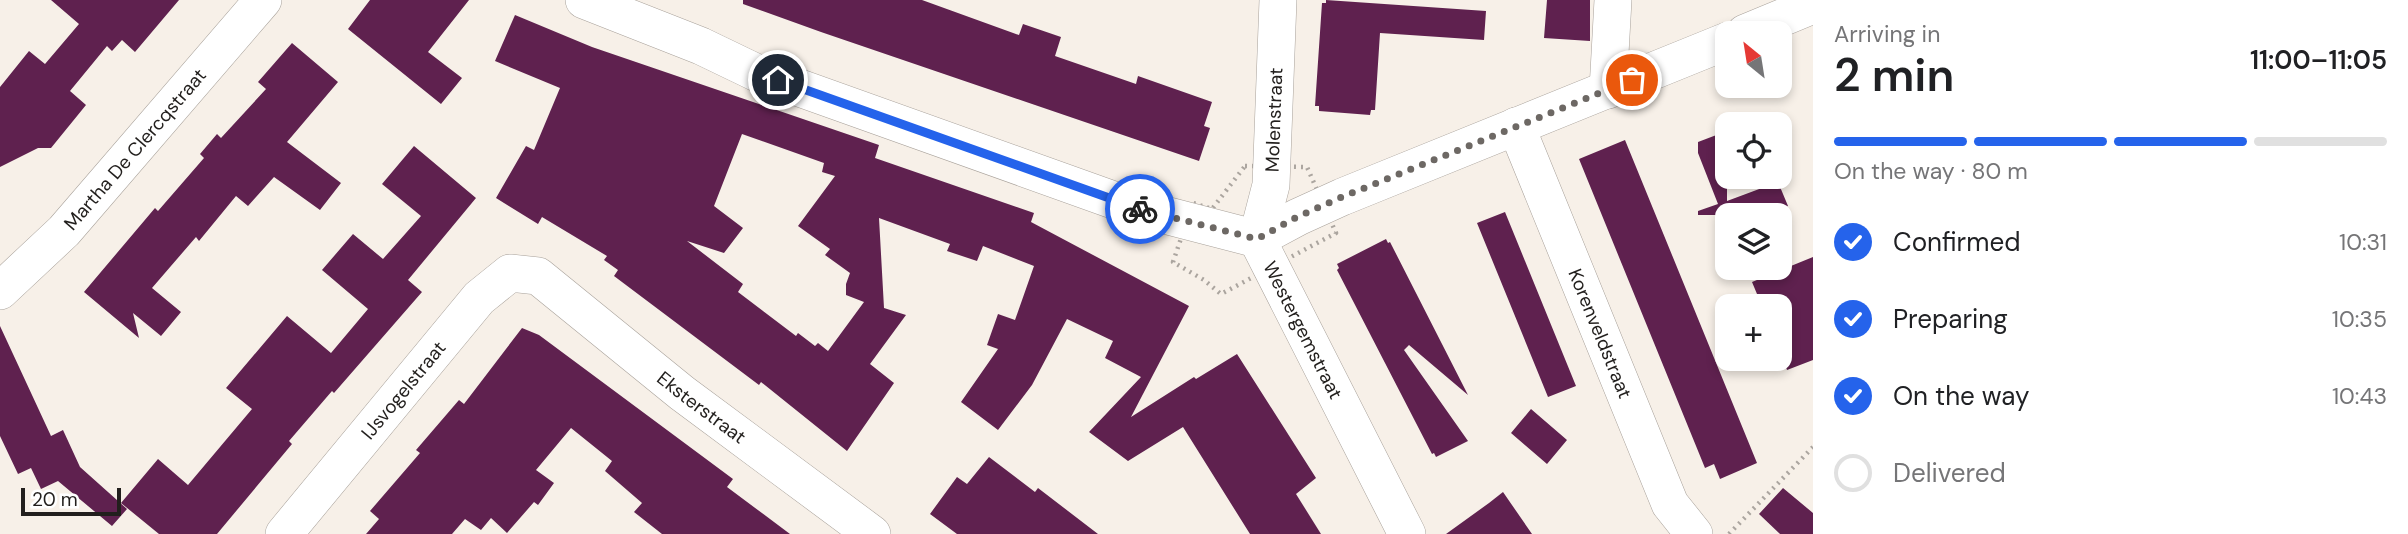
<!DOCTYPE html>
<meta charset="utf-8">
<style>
:root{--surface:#fff;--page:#f2f2f2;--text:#202124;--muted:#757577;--line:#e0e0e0;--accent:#2563eb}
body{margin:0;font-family:"DM Sans",sans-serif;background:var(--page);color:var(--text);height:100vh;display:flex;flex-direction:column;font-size:26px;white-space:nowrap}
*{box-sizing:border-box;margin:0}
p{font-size:23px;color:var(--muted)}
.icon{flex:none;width:38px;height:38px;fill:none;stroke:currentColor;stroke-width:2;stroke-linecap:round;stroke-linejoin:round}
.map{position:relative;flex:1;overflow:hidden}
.sheet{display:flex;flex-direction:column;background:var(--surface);width:595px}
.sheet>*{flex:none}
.needle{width:46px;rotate:330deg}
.tools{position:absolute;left:1715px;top:21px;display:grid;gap:14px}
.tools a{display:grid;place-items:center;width:77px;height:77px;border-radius:14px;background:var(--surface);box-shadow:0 4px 10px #0003;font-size:35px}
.scale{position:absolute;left:21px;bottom:18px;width:100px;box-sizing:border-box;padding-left:7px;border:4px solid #221f1d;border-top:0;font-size:19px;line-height:24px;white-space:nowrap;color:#221f1d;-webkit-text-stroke:5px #fff;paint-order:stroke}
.pin{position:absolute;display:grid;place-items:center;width:60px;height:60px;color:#fff;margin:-30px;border:4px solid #fff;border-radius:50%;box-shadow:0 2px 7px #0007}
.courier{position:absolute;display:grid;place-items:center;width:70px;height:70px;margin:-35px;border:5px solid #2563eb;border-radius:50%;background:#fff;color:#222;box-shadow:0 2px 9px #0007}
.headline em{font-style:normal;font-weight:600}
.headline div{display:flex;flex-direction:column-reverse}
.headline{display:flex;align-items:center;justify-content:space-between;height:119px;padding:0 21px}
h1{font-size:46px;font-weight:600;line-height:52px}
.bar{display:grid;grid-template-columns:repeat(4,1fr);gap:10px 7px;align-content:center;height:84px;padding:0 21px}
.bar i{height:9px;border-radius:5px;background:var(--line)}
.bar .selected{background:var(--accent)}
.bar p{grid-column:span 4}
ol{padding:0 21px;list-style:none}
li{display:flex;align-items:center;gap:21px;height:77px}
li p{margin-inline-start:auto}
li .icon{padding:7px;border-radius:50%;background:var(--accent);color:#fff;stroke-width:4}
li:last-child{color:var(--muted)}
li i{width:38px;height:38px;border:4px solid var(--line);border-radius:50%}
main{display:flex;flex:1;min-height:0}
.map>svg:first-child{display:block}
.building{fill:#5f214f;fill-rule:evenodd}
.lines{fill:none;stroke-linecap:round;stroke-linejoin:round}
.street-casing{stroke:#a8a19a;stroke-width:38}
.path{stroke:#aba59f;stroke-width:4.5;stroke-dasharray:2 5;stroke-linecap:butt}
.street{stroke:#fff;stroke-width:37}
.done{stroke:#6d6864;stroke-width:7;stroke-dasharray:0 12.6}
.route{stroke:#2563eb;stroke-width:9}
.labels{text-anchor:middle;stroke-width:7;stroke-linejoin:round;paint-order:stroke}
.street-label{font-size:19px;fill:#221f1d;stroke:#fff}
</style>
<main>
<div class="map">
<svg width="1813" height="534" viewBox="0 0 1813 534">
<rect width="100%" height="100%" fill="#f7f0e8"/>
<!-- building -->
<path class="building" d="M51,0h128l-44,52 -13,-12 -10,11 -5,-5 -37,45 16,14 -35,43h-13l-38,19v-80l29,-36 16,13 34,-40z
M370,0h99l-41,52 34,26 -21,26 -93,-75z
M743,0h179l97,35 4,-11 38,13 -6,19 81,28 2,-8 74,26 -8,24 6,2 -11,33 -378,-129 -78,-28z
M1326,0l160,11 -2,29 -104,-7 -5,77h-4l-1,5 -51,-4v-5h-4l7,-103h4z
M1547,0h43v41l-46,-3z
M515,15l77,32 287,98 -4,13 159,55 -3,9 158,84 -58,111 63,-40 2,2 41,-25 79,124 -20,16 25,40h-71l-67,-107 -55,34 -39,-29 52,-55 -36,-19 8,-17 -46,-22 -35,66 -34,45 -37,-28 37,-53 -11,-4 11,-31 17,6 19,-54 -51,-20 -6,15 -30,-10 3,-7 -71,-26 5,90 22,7 -36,49 24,19 -47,68 -86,-69 -2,3 -145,-109 4,-6 -14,-10 3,-4 -65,-39 -4,7 -42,-26 30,-52 8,4 26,-62 -65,-27zM742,134l82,29 -2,9 13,4 -37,50 32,23 -5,6 25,18 -4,11v11l18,7 -36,49 -10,-8 -3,3 -17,-13 -2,3 -58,-44 5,-8 -56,-43 37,12 19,-25 -29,-22z
M292,43l46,39 -51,60 54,41 -21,27 -46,-33 -26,29 -12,-10 -37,45 -3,-4 -44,51 29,24 -20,24 -28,-23 6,25 -55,-46 71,-84 3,3 46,-53 -4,-4 17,-20 4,4 45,-49 -8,-7z
M1727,131v70l51,-19 10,24 -22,9h-39l-1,8 -3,-8h-25v-4l20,-7 -20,-51v-11z
M1625,140l132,323 -37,16 -6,-15 -9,4 -126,-309z
M414,146l62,52 -68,82 14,12 -88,101 -2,-2 -43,50 3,3 -75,90h-58l-38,-31 37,-44 30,26 64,-76 -26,-21 61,-72 44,37 37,-44 -46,-39 31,-36 30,25 38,-43 -39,-32z
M1505,212l71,174 -28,11 -71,-174z
M1386,239l2,4 2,-1 78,153 -59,-50 -5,5 64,91 -32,16 -2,-4 -2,1 -95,-184 2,-2 -2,-4z
M1813,257v103l-26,10 -7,-19v-45h-18l-10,-24z
M0,326l51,110 12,-6 17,37 47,42 -15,17 -54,-45 -17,8 -10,-21 -13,6 -18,-38z
M522,328l17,7 194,144 -6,8 63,47h-128l-28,-22 8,-9 -37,-32 7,-10 -41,-33 -35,42 18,13 -16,22 -4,-3 -27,31 -16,-15 -10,12 -16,-11 -13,15h-86l13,-15 -9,-8 50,-58 -4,-3 43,-50 5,4z
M1531,409l36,31 -20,24 -36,-31z
M989,457l46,35 3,-4 60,46h-141l-27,-20 27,-37 10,7z
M1783,488l30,25v21h-33l-21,-20z
M1503,492l29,42h-86l43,-31z"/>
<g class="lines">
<defs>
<g id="street">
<path d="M584,0l117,46 54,26 375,134 127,33"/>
<path d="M1745,33l68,-28"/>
<path d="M1608,90l5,-90"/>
<path id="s1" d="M1516,126l154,378 24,30"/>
<path d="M1257,239l41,-22 44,-20 385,-156"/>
<path id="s2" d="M1257,239l150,295"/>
<path id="s3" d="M1257,239l14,-54 7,-185"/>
<path id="s4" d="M0,291l64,-60 199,-231"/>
<path id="s5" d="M284,534l195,-236 31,-25 28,3 144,117 190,141"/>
</g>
</defs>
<!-- street casing -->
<use href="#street" class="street-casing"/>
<!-- path -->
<path class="path" d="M1245,166l62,1 29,66 -115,61 -17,-14 -31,-18 20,-59 19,6z
M1729,534l84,-87"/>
<!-- street -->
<use href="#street" class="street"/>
</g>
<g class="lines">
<!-- done -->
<path class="done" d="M1140,209l117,30 40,-22 45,-20 290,-117"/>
<!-- route -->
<path class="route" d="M778,80l362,129"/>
</g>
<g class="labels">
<!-- street labels -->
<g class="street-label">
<text dy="7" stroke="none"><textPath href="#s3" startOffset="121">Molenstraat</textPath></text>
<text dy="7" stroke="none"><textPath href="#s4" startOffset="196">Martha De Clercqstraat</textPath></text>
<text dy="7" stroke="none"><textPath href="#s2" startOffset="102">Westergemstraat</textPath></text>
<text dy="7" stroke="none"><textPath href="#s1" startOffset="224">Korenveldstraat</textPath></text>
<text dy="7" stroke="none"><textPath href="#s5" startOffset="187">IJsvogelstraat</textPath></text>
<text dy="7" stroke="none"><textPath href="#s5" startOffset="584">Eksterstraat</textPath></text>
</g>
</g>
</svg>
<div class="tools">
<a><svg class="needle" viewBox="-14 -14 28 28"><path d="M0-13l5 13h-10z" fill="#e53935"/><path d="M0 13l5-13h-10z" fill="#757577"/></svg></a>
<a><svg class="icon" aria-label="locate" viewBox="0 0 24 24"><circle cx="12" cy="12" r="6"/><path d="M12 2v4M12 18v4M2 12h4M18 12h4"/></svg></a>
<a><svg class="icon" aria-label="layers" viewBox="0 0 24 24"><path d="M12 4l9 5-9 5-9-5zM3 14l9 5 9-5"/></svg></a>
<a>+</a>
</div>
<div class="scale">20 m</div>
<div class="pin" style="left:1632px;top:80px;background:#ea580c"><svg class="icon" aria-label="bag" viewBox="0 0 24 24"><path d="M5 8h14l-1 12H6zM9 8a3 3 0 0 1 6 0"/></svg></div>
<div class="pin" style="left:778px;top:80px;background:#1f2937"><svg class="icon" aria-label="home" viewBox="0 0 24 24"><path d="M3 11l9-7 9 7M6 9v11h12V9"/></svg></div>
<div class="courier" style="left:1140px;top:209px"><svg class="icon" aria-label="bike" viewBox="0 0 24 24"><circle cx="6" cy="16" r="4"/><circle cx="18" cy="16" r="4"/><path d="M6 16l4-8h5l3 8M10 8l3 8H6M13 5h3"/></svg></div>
</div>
<section class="sheet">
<div class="headline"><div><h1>2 min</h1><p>Arriving in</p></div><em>11:00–11:05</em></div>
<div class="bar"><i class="selected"></i><i class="selected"></i><i class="selected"></i><i></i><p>On the way · 80 m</p></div>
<ol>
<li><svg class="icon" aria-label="check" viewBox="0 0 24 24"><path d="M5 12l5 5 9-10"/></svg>Confirmed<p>10:31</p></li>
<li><svg class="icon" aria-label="check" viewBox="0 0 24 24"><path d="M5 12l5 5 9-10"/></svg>Preparing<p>10:35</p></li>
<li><svg class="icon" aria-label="check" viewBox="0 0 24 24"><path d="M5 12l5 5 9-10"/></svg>On the way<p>10:43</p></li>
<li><i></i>Delivered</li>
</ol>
</section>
</main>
